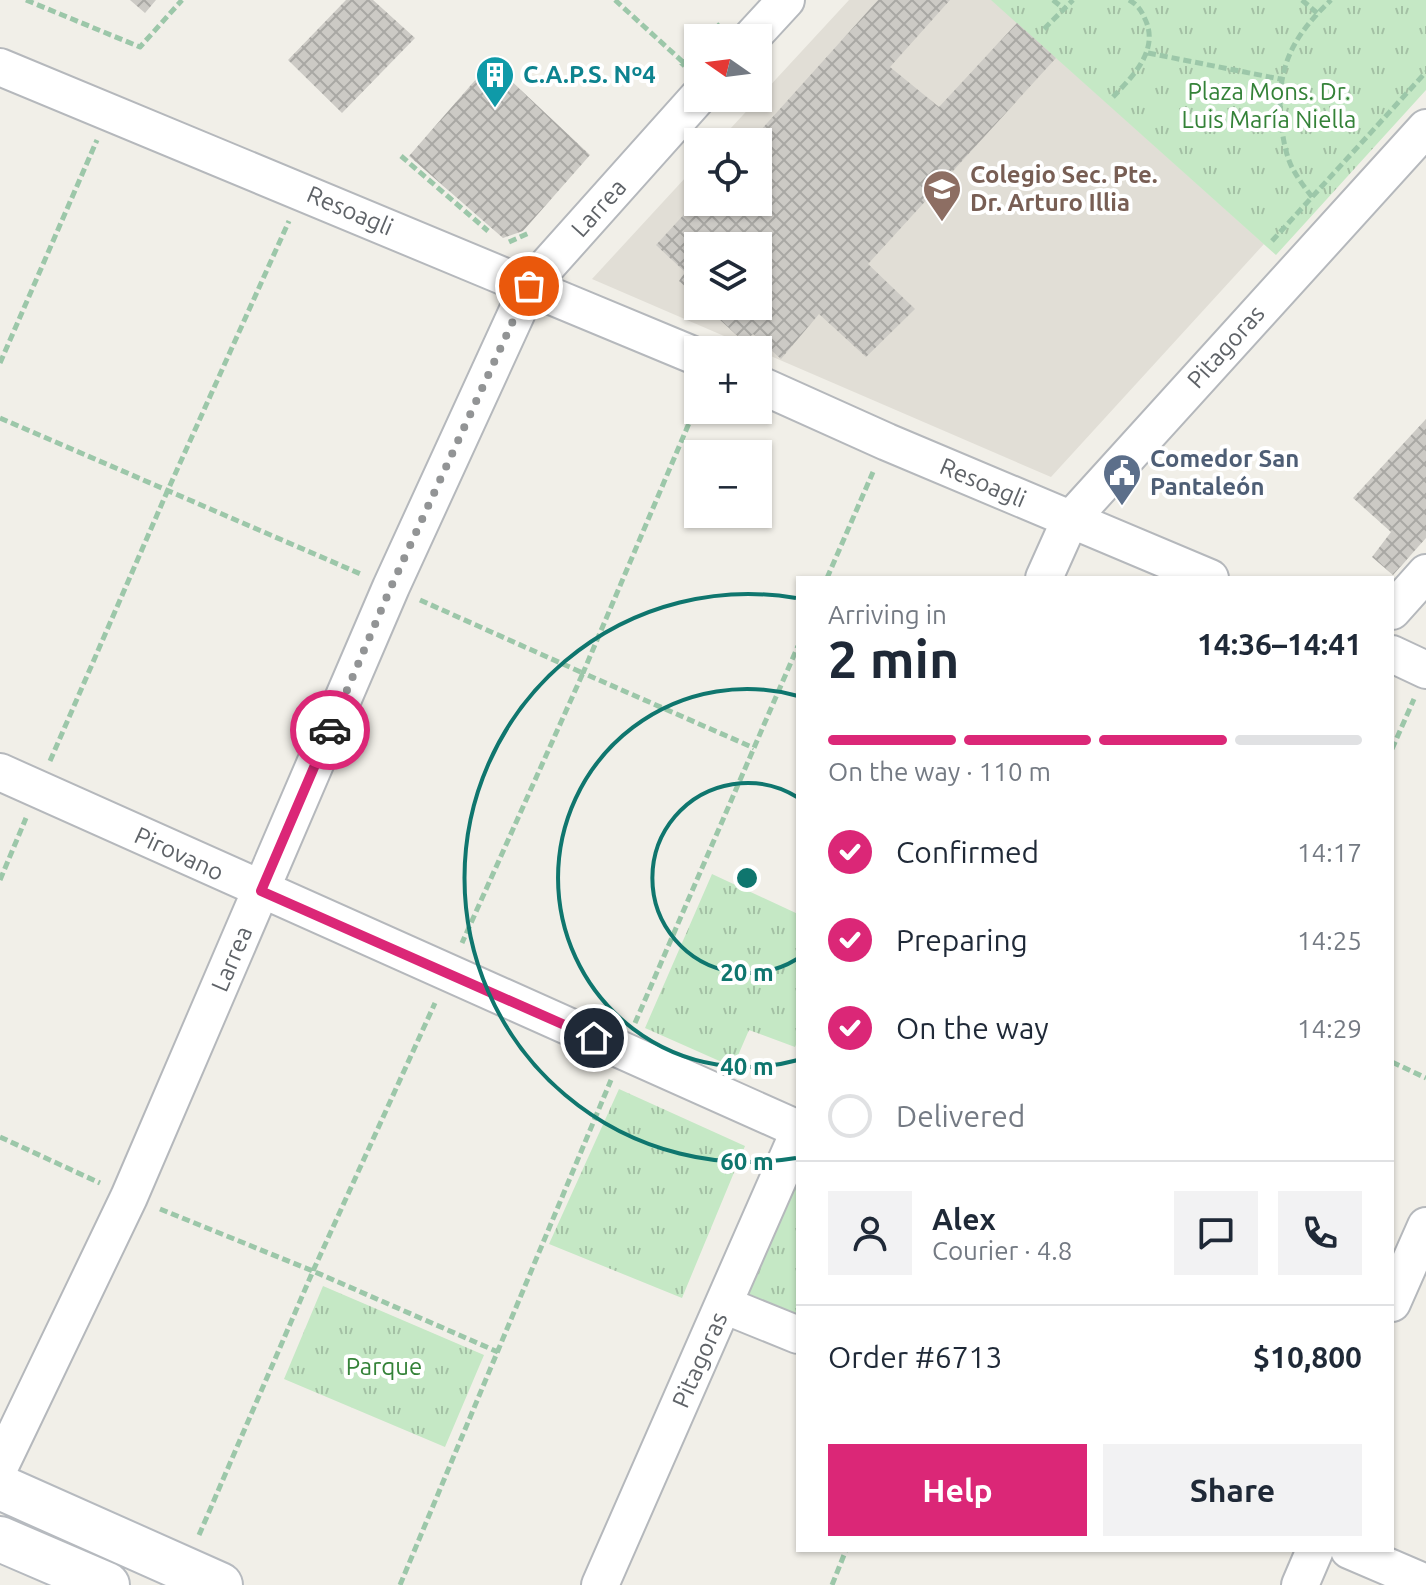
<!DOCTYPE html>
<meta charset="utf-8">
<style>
:root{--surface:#fff;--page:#f2f2f3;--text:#1f2937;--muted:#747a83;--line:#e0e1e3;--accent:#db2777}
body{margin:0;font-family:Ubuntu,sans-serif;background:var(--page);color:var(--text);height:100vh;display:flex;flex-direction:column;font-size:30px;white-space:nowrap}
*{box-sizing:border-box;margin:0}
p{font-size:26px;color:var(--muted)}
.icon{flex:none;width:44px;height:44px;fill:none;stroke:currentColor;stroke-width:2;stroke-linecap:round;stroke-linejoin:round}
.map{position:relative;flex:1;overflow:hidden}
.side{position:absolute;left:796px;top:576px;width:598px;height:976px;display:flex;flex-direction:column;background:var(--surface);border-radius:0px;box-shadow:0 2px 6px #0004}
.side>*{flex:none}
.needle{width:52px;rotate:284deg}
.controls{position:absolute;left:684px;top:24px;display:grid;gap:16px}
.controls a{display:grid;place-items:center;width:88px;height:88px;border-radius:0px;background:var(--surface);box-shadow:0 2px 6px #0004;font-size:40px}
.pin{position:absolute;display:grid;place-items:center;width:68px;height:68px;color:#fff;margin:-34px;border:4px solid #fff;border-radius:50%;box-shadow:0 2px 8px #0007}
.courier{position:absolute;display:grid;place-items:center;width:80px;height:80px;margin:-40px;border:6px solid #db2777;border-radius:50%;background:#fff;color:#222;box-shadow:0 2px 10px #0007}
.head em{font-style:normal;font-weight:700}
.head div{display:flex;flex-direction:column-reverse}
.head{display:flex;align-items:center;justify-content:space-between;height:136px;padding:0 32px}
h1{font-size:52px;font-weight:700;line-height:60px}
.bar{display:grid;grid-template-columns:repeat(4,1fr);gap:12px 8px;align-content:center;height:96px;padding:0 32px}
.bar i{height:10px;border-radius:6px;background:var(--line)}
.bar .current{background:var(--accent)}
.bar p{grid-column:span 4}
.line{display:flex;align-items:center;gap:20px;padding:0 32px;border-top:2px solid var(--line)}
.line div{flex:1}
.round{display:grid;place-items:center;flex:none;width:84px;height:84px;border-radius:0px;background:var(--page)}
ol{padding:0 32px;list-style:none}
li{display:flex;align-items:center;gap:24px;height:88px}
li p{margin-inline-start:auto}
li .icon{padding:8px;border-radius:50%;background:var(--accent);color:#fff;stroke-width:4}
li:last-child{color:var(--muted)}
li i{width:44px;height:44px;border:4px solid var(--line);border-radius:50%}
.action{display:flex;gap:16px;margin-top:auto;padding:16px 32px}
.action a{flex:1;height:92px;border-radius:0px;background:var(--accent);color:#fff;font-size:32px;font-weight:700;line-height:92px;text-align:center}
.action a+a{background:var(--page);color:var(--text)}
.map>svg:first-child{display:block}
.education{fill:#e1ded6;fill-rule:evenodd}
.grass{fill:url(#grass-tufts)}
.building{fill:url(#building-cross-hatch)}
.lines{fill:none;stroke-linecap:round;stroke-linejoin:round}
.minor-casing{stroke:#b5b8bc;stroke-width:40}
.secondary-casing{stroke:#b6babf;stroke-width:48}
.path{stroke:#9cc7a9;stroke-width:5;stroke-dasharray:8 4;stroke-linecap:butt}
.minor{stroke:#fff;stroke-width:36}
.secondary{stroke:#fff;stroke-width:44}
.done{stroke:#929495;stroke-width:8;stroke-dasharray:0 14.4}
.route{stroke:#db2777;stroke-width:10}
.ring{fill:none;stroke:#0f766e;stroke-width:4}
.labels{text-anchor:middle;stroke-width:8;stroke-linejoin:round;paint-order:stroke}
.culture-label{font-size:24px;font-weight:bold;fill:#0d838f;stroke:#fff;text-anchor:start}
.park-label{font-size:24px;fill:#348238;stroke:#fff}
.education-label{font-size:24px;font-weight:bold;fill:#785e54;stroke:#fff;text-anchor:start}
.street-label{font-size:24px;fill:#5f6368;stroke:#fff}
.service-label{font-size:24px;font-weight:bold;fill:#4e5e75;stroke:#fff;text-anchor:start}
.centre{fill:#0f766e;stroke:#fff;stroke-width:4}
.ring-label{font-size:24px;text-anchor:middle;font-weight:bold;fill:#0f766e;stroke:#fff;stroke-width:8;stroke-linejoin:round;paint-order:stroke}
</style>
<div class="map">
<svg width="1426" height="1585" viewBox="0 0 1426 1585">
<defs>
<pattern id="grass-tufts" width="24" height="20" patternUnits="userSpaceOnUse" patternTransform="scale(2)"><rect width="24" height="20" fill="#c5e8c5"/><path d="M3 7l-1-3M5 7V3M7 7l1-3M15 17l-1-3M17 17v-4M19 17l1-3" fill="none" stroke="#a3c0a4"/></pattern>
<pattern id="building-cross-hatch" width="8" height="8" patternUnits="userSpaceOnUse" patternTransform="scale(2)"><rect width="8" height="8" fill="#cccac5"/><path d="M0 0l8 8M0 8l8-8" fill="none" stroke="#a9a8a4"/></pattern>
</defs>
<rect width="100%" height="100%" fill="#f1efe8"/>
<!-- education -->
<path class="education" d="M849,0h143l272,244 -213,233 -459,-198 106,-115v38h60v-60h-40zM698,246h60v60h-60z"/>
<!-- grass -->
<path class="grass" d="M991,0h435v90l-150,165z
M712,874l86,40v126l-3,7 -46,-17 -16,37 -88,-39z
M619,1089l126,57 -63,152 -133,-54z
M798,1164v151l-59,-23z
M323,1286l161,69 -39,92 -161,-68z"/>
<!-- building -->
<path class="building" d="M130,0h26l-11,13z
M346,0h27l42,38 -73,75 -54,-53z
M878,0h72l-60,67 49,40 78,-84 39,35 -188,206 47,45 -49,48 -47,-43 -38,45 -28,-25 -9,8 -39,-36h53v-60h-60v53l-19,-18 6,-9 -29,-27 42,-46v3h60v-60h-8z
M491,62l99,93 -67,76 -20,7 -94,-82z
M1426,419v119l-33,37 -21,-18 19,-25 -38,-34z"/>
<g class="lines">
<defs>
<path id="minor" d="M751,38l35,-38
M0,67l698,290
M758,384l129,58 323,136
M1044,578l26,-58 356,-392
M1392,611l34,-38
M1392,654l34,16
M0,772l798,357
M1392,1303l34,-77
M724,1305l74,30
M0,1466l129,-269 262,-610 138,-301 169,-189
M1349,1550l77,33
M600,1585l198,-451
M1300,1585l15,-35"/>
<path id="secondary" d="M0,1487l220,98
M0,1539l107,46"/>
</defs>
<!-- minor casing -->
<use href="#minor" class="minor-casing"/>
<!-- secondary casing -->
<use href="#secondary" class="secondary-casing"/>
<!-- path -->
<path class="path" d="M26,0l114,47 42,-47
M615,0l69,63
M1053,0l10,8
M1302,0l15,13
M1044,29l29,-29
M707,38l13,-14
M1148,53l132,26
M681,66l17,-19
M1113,97c19,-20 47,-47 32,-78 -4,-9 -7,-14 -16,-19
M401,156l87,75
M1312,197c-6,-8 -13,-17 -18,-26 -8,-13 -11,-33 -13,-48 -5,-55 11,-86 50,-123
M1272,241l154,-169
M509,242l20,-9
M0,363l97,-223
M698,402l-115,271 171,75
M0,418l363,157
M827,578l46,-106
M420,600l163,73 -121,270
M1392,749l22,-50
M50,761l117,-269 122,-271
M0,880l26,-62
M635,1023l163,-377
M1392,1062l34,16
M0,1137l100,46
M160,1209l153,62 185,81
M199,1535l114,-264 122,-268
M400,1585l211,-505
M832,1585l14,-35"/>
<!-- minor -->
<use href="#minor" class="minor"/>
<!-- secondary -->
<use href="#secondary" class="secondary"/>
</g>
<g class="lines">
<!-- done -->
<path class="done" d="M330,730l61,-143 138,-301"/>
<!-- route -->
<path class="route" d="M330,730l-69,161 333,147"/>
</g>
<!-- distance rings -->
<g class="ring">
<path d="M797 959A95 95 0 1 1 797 797"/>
<path d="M798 1060A189 189 0 1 1 798 696"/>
<path d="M796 1158A284 284 0 1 1 796 598"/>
</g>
<!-- icons -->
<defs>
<symbol id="building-pin" viewBox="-11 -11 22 30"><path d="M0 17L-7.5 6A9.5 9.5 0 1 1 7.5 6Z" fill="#0f9aa8" stroke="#fff"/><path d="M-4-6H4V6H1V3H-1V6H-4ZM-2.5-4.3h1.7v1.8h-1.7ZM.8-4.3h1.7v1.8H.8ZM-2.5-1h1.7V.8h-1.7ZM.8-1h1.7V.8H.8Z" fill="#fff"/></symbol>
<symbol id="school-pin" viewBox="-11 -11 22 30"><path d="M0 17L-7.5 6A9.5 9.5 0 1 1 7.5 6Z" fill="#8d6e63" stroke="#fff"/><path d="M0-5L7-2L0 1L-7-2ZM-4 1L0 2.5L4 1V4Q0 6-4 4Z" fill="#fff"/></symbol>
<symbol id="civic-pin" viewBox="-11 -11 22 30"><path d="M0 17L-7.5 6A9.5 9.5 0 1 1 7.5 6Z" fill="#5c6f8a" stroke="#fff"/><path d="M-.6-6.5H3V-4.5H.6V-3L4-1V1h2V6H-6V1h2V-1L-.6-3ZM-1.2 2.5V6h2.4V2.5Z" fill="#fff"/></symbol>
</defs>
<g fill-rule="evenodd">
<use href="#building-pin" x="473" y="53" width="44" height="60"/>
<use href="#school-pin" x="920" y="167" width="44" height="60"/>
<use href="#civic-pin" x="1100" y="451" width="44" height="60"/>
</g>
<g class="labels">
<!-- culture labels -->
<g class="culture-label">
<text x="523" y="83">C.A.P.S. Nº4</text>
</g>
<!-- park labels -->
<g class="park-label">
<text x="1269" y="100">Plaza Mons. Dr.<tspan x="1269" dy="28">Luis María Niella</tspan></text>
<text x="384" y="1375">Parque</text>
</g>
<!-- education labels -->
<g class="education-label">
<text x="970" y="183">Colegio Sec. Pte.<tspan x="970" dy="28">Dr. Arturo Illia</tspan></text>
</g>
<!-- street labels -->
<g class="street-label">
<text transform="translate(599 208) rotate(-48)" y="8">Larrea</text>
<text transform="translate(350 211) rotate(23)" y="8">Resoagli</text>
<text transform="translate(1226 347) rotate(-48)" y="8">Pitagoras</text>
<text transform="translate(983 483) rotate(23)" y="8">Resoagli</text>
<text transform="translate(179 854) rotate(25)" y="8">Pirovano</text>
<text transform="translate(232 959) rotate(-67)" y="8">Larrea</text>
<text transform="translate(700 1360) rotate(-66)" y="8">Pitagoras</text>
</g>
<!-- service labels -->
<g class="service-label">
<text x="1150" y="467">Comedor San<tspan x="1150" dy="28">Pantaleón</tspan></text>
</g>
</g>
<circle cx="747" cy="878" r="12" class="centre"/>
<g class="ring-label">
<text x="747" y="981">20 m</text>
<text x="747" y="1075">40 m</text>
<text x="747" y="1170">60 m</text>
</g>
</svg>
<div class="controls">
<a><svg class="needle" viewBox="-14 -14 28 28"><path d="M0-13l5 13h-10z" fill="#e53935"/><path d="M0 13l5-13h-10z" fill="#747a83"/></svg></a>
<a><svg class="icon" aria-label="locate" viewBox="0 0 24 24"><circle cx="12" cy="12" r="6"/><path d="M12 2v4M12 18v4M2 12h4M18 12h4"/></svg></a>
<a><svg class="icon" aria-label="layers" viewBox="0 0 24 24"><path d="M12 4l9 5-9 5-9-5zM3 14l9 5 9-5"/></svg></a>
<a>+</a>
<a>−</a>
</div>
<div class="pin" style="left:529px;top:286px;background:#ea580c"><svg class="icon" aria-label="bag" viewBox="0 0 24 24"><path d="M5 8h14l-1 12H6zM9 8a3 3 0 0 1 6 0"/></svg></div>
<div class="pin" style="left:594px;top:1038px;background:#1f2937"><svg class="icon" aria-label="home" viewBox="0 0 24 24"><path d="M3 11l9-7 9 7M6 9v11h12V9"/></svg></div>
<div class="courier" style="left:330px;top:730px"><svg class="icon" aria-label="car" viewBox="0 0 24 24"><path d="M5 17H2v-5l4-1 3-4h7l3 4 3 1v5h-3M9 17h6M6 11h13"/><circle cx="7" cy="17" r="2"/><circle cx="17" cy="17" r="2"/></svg></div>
<section class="side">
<div class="head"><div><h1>2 min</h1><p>Arriving in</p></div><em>14:36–14:41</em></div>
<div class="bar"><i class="current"></i><i class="current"></i><i class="current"></i><i></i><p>On the way · 110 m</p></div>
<ol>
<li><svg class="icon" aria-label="check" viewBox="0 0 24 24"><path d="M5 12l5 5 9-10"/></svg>Confirmed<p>14:17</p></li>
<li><svg class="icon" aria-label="check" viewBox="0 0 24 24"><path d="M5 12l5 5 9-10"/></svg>Preparing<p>14:25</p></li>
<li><svg class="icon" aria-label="check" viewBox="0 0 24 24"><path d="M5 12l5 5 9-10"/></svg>On the way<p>14:29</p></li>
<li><i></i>Delivered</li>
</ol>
<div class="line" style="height:144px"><a class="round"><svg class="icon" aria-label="person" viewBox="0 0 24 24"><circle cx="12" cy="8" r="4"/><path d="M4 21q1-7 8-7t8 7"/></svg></a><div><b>Alex</b><p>Courier · 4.8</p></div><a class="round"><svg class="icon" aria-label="chat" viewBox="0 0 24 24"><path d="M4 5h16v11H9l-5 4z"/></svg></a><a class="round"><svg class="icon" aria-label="phone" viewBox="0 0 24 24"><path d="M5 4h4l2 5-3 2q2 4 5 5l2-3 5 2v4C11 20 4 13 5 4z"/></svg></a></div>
<div class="line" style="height:104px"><div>Order #6713</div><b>$10,800</b></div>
<div class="action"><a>Help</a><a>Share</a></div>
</section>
</div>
